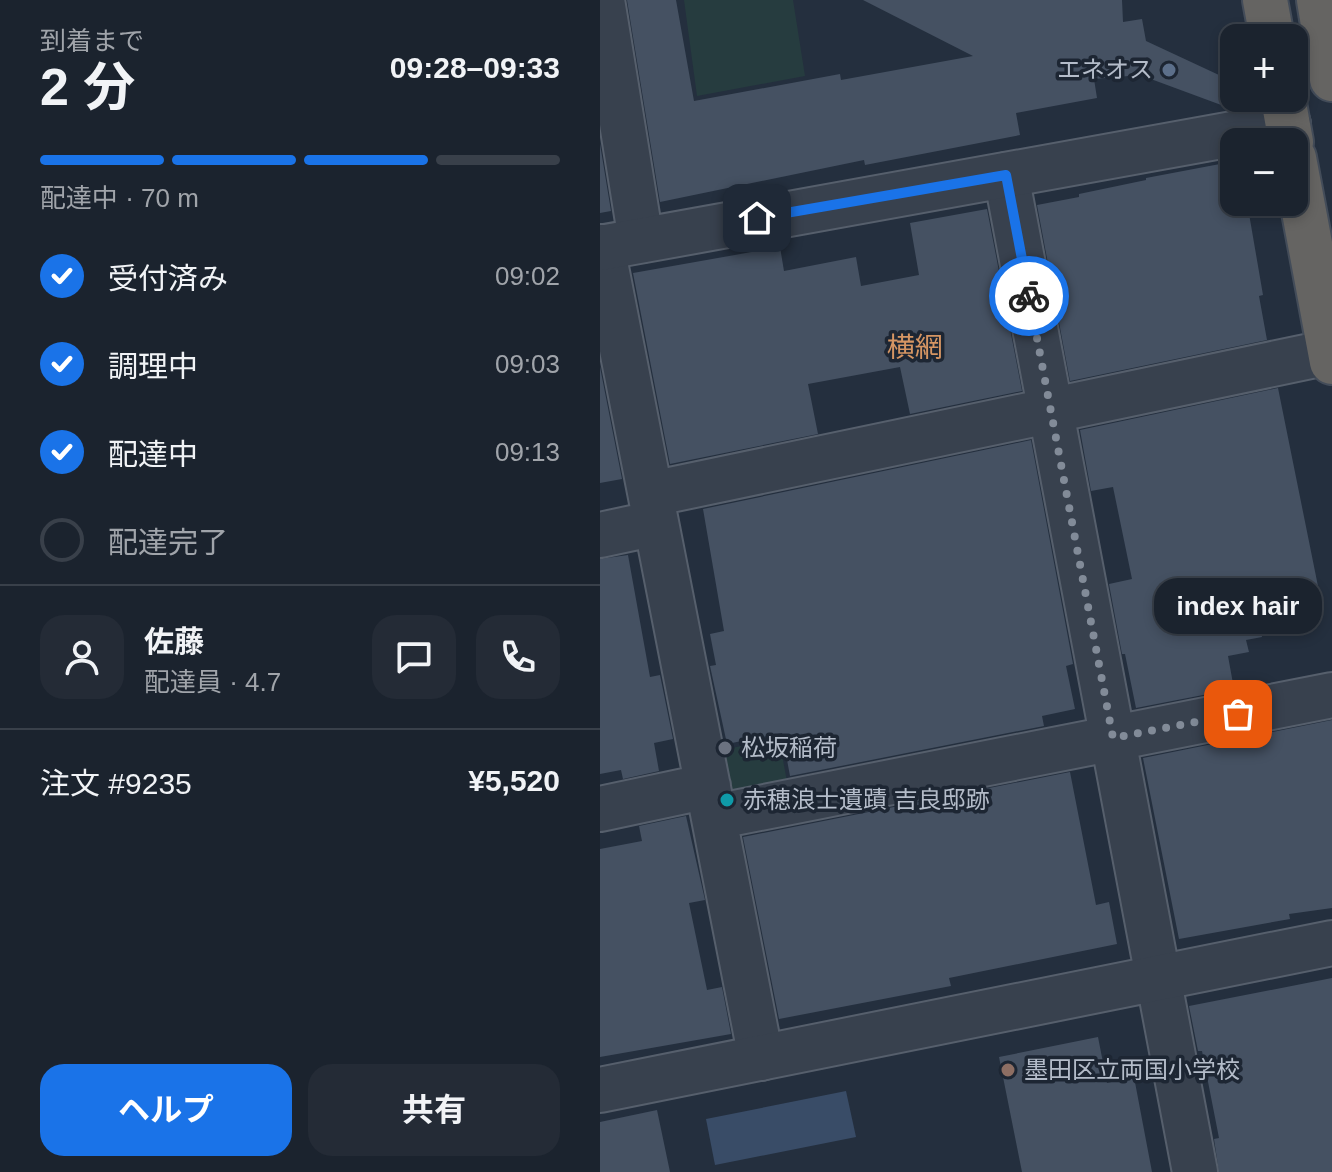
<!DOCTYPE html>
<html lang="ja">
<meta charset="utf-8">
<style>
:root{--surface:#1b232e;--page:#242b36;--text:#f1f3f6;--muted:#a0a4aa;--line:#39404a;--accent:#1a73e8}
body{margin:0;font-family:Arial,"Noto Sans JP",sans-serif;background:var(--page);color:var(--text);height:100vh;display:flex;flex-direction:column;font-size:30px;white-space:nowrap}
*{box-sizing:border-box;margin:0}
p{font-size:26px;color:var(--muted)}
.icon{flex:none;width:44px;height:44px;fill:none;stroke:currentColor;stroke-width:2;stroke-linecap:round;stroke-linejoin:round}
.map{position:relative;flex:1;overflow:hidden}
.sheet{display:flex;flex-direction:column;background:var(--surface);width:600px}
.sheet>*{flex:none}
.buttons{position:absolute;left:620px;top:24px;display:grid;gap:16px}
.buttons a{display:grid;place-items:center;width:88px;height:88px;border-radius:16px;background:var(--surface);box-shadow:0 4px 12px #0003,0 0 0 2px var(--line);font-size:40px}
.pin{position:absolute;display:grid;place-items:center;width:68px;height:68px;color:#fff;margin:-34px;border-radius:16px;box-shadow:0 4px 12px #0006}
.courier{position:absolute;display:grid;place-items:center;width:80px;height:80px;margin:-40px;border:6px solid #1a73e8;border-radius:50%;background:#fff;color:#222;box-shadow:0 2px 10px #0007}
.bubble{position:absolute;height:56px;border-radius:24px;background:var(--surface);box-shadow:0 4px 12px #0003,0 0 0 2px var(--line);font-size:26px;font-weight:700;line-height:56px;text-align:center}
.summary em{font-style:normal;font-weight:700}
.summary div{display:flex;flex-direction:column-reverse}
.summary{display:flex;align-items:center;justify-content:space-between;height:136px;padding:0 40px}
h1{font-size:52px;font-weight:700;line-height:60px}
.bar{display:grid;grid-template-columns:repeat(4,1fr);gap:12px 8px;align-content:center;height:96px;padding:0 40px}
.bar i{height:10px;border-radius:6px;background:var(--line)}
.bar .current{background:var(--accent)}
.bar p{grid-column:span 4}
.line{display:flex;align-items:center;gap:20px;padding:0 40px;border-top:2px solid var(--line)}
.line div{flex:1}
.round{display:grid;place-items:center;flex:none;width:84px;height:84px;border-radius:24px;background:var(--page)}
ol{padding:0 40px;list-style:none}
li{display:flex;align-items:center;gap:24px;height:88px}
li p{margin-inline-start:auto}
li .icon{padding:8px;border-radius:50%;background:var(--accent);color:#fff;stroke-width:4}
li:last-child{color:var(--muted)}
li i{width:44px;height:44px;border:4px solid var(--line);border-radius:50%}
.cta{display:flex;gap:16px;margin-top:auto;padding:16px 40px}
.cta a{flex:1;height:92px;border-radius:24px;background:var(--accent);color:#fff;font-size:32px;font-weight:700;line-height:92px;text-align:center}
.cta a+a{background:var(--page);color:var(--text)}
main{display:flex;flex:1;min-height:0}
.map>svg:first-child{display:block}
.green{fill:#263c3f}
.water{fill:#394c67}
.building{fill:#455162}
.lines{fill:none;stroke-linecap:round;stroke-linejoin:round}
.minor-casing{stroke:#565f6c;stroke-width:48}
.tertiary-casing{stroke:#565f6c;stroke-width:48}
.trunk-casing{stroke:#434c59;stroke-width:48}
.minor{stroke:#38414e;stroke-width:44}
.tertiary{stroke:#38414e;stroke-width:44}
.trunk{stroke:#656462;stroke-width:44}
.done{stroke:#828b98;stroke-width:8;stroke-dasharray:0 14.4}
.route{stroke:#1a73e8;stroke-width:10}
.service-dot{fill:#5c6f8a;stroke:#1d2633;stroke-width:3}
.worship-dot{fill:#6b7280;stroke:#1d2633;stroke-width:3}
.culture-dot{fill:#0f9aa8;stroke:#1d2633;stroke-width:3}
.education-dot{fill:#8d6e63;stroke:#1d2633;stroke-width:3}
.labels{text-anchor:middle;stroke-width:7;stroke-linejoin:round;paint-order:stroke}
.poi-label{font-size:24px;fill:#b4bcc9;stroke:#1d2633;text-anchor:start}
.quarter-label{font-size:28px;fill:#d59563;stroke:#1d2633}
</style>
<main>
<section class="sheet">
<div class="summary"><div><h1>2 分</h1><p>到着まで</p></div><em>09:28–09:33</em></div>
<div class="bar"><i class="current"></i><i class="current"></i><i class="current"></i><i></i><p>配達中 · 70 m</p></div>
<ol>
<li><svg class="icon" aria-label="check" viewBox="0 0 24 24"><path d="M5 12l5 5 9-10"/></svg>受付済み<p>09:02</p></li>
<li><svg class="icon" aria-label="check" viewBox="0 0 24 24"><path d="M5 12l5 5 9-10"/></svg>調理中<p>09:03</p></li>
<li><svg class="icon" aria-label="check" viewBox="0 0 24 24"><path d="M5 12l5 5 9-10"/></svg>配達中<p>09:13</p></li>
<li><i></i>配達完了</li>
</ol>
<div class="line" style="height:144px"><a class="round"><svg class="icon" aria-label="person" viewBox="0 0 24 24"><circle cx="12" cy="8" r="4"/><path d="M4 21q1-7 8-7t8 7"/></svg></a><div><b>佐藤</b><p>配達員 · 4.7</p></div><a class="round"><svg class="icon" aria-label="chat" viewBox="0 0 24 24"><path d="M4 5h16v11H9l-5 4z"/></svg></a><a class="round"><svg class="icon" aria-label="phone" viewBox="0 0 24 24"><path d="M5 4h4l2 5-3 2q2 4 5 5l2-3 5 2v4C11 20 4 13 5 4z"/></svg></a></div>
<div class="line" style="height:104px"><div>注文 #9235</div><b>¥5,520</b></div>
<div class="cta"><a>ヘルプ</a><a>共有</a></div>
</section>
<div class="map">
<svg width="732" height="1172" viewBox="0 0 732 1172">
<rect width="100%" height="100%" fill="#242f3e"/>
<!-- green -->
<path class="green" d="M84,0h109l12,76 -108,20z
M179,739l10,53 -57,10 -11,-52z"/>
<!-- water -->
<path class="water" d="M246,1091l10,46 -141,28 -9,-46z"/>
<!-- building -->
<path class="building" d="M27,0h49l18,101 146,-27 1,6 132,-24 -110,-56h259l1,22 19,-3 4,22 88,41v16h25v6l-27,5 -92,-34 -46,4 3,19 -81,15 4,22 -155,30 -1,-5 -204,42z
M0,144l11,67 -11,2z
M620,164l14,10v28h13l16,93 -4,1 8,44 -197,41 -33,-176 42,-8v-3l67,-14v-2z
M387,209l35,182 -112,23 -10,-47 -92,17 10,50 -148,30 -37,-191 147,-26 4,24 72,-14 5,29 58,-11 -9,-52z
M0,367l22,112 -22,4z
M678,388l43,213 -64,8 5,28 -16,3 3,12 -21,4 6,33 -98,19 -11,-54h-3l-13,-70 23,-5 -19,-92 -22,4 -11,-61z
M431,440l42,224 -7,2 9,43 -33,7 2,10 -254,50 -8,-43 -55,11 -17,-78 6,-1 -6,-31 14,-3 -21,-122z
M28,555l22,122 10,-2 13,64 -19,4 5,28 -36,8 -2,-9 -21,4v-215z
M732,720v188l-43,6 1,5 -111,20 -36,-181z
M470,772l26,133 13,-3 8,42 -168,34 2,8 -172,33 -36,-182z
M86,816l19,84 -16,3 18,87 15,-3 9,47 -131,23v-208l42,-8 -3,-15z
M732,978v194h-113l-5,-33 5,-1 -17,-87h-4l-9,-45z
M498,1037l9,46 27,-6 18,95h-130l-23,-115z
M57,1110l13,62h-70v-50z"/>
<g class="lines">
<defs>
<path id="minor" d="M2,0l39,240
M406,175l189,997
M2,247l159,811
M51,494l679,-142
M0,535l56,-12
M0,809l108,-23
M114,817l618,-122"/>
<path id="tertiary" d="M0,248l688,-124
M0,1090l732,-147"/>
<path id="trunk" d="M665,0l7,38
M719,0l13,79
M683,98l8,44
M694,158l38,204"/>
</defs>
<!-- minor casing -->
<use href="#minor" class="minor-casing"/>
<!-- tertiary casing -->
<use href="#tertiary" class="tertiary-casing"/>
<!-- trunk casing -->
<use href="#trunk" class="trunk-casing"/>
<!-- minor -->
<use href="#minor" class="minor"/>
<!-- tertiary -->
<use href="#tertiary" class="tertiary"/>
<!-- trunk -->
<use href="#trunk" class="trunk"/>
</g>
<g class="lines">
<!-- done -->
<path class="done" d="M429,296l84,442 125,-24"/>
<!-- route -->
<path class="route" d="M157,218l249,-43 23,121"/>
</g>
<!-- markers -->
<circle class="service-dot" cx="569" cy="70" r="8"/>
<circle class="worship-dot" cx="125" cy="748" r="8"/>
<circle class="culture-dot" cx="127" cy="800" r="8"/>
<circle class="education-dot" cx="408" cy="1070" r="8"/>
<g class="labels">
<!-- poi labels -->
<g class="poi-label">
<text x="553" y="78" text-anchor="end">エネオス</text>
<text x="141" y="756">松坂稲荷</text>
<text x="143" y="808">赤穂浪士遺蹟 吉良邸跡</text>
<text x="424" y="1078">墨田区立両国小学校</text>
</g>
<!-- quarter labels -->
<g class="quarter-label">
<text x="315" y="357">横網</text>
</g>
</g>
</svg>
<div class="buttons">
<a>+</a>
<a>−</a>
</div>
<div class="pin" style="left:638px;top:714px;background:#ea580c"><svg class="icon" aria-label="bag" viewBox="0 0 24 24"><path d="M5 8h14l-1 12H6zM9 8a3 3 0 0 1 6 0"/></svg></div>
<div class="pin" style="left:157px;top:218px;background:#1f2937"><svg class="icon" aria-label="home" viewBox="0 0 24 24"><path d="M3 11l9-7 9 7M6 9v11h12V9"/></svg></div>
<div class="courier" style="left:429px;top:296px"><svg class="icon" aria-label="bike" viewBox="0 0 24 24"><circle cx="6" cy="16" r="4"/><circle cx="18" cy="16" r="4"/><path d="M6 16l4-8h5l3 8M10 8l3 8H6M13 5h3"/></svg></div>
<div class="bubble" style="left:554px;top:578px;width:168px">index hair</div>
</div>
</main>
